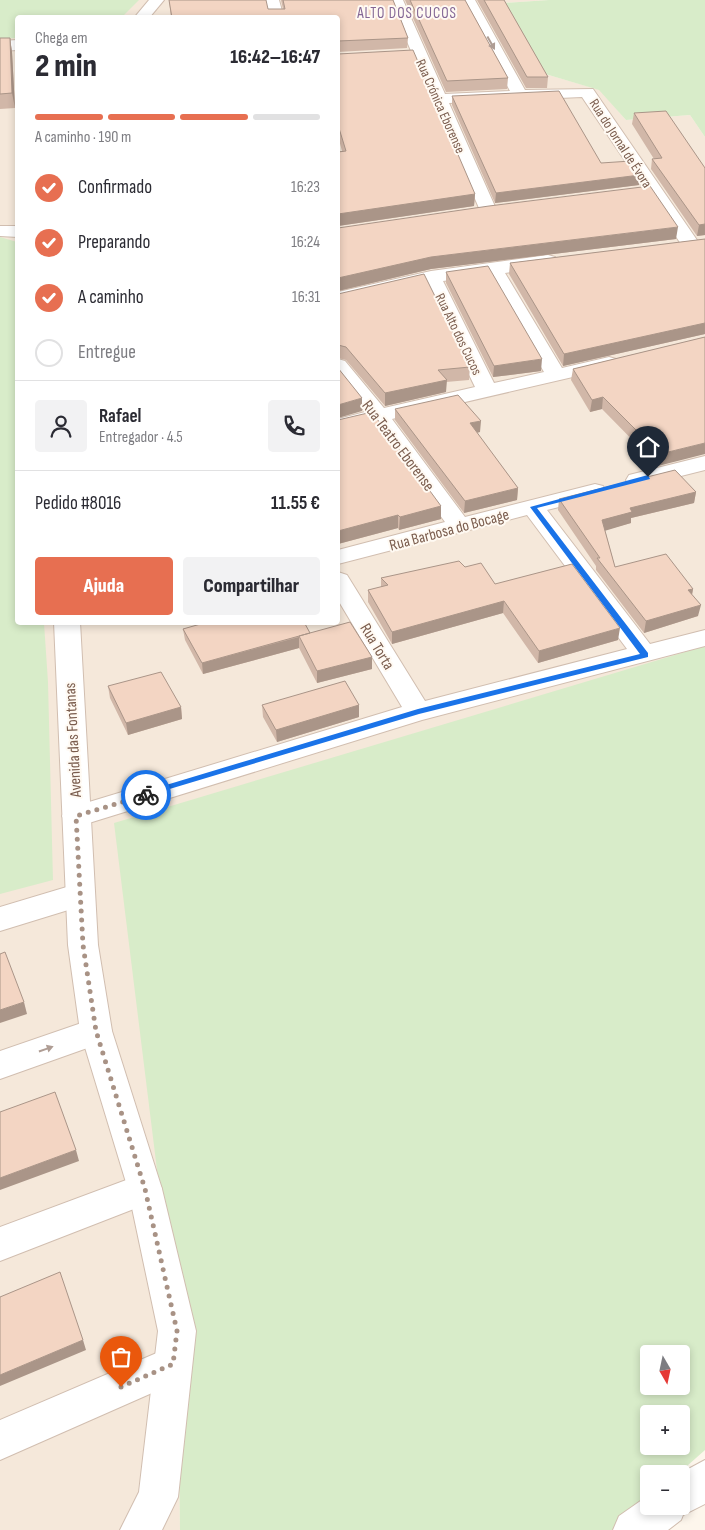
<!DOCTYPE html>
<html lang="pt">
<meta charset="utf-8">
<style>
:root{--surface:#fff;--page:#f2f2f3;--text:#2b2b33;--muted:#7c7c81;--line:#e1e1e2;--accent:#e76f51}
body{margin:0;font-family:"Sofia Sans Condensed",sans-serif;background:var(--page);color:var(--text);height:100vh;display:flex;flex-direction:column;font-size:19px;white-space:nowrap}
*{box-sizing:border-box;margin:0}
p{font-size:16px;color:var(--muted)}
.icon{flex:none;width:28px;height:28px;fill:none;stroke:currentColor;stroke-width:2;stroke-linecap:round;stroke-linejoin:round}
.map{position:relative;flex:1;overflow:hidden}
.sheet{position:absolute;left:15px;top:15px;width:325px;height:610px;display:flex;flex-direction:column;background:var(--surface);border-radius:5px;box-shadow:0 2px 8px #0003}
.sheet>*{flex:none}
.needle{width:32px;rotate:171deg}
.fabs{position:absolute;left:640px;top:1345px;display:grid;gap:10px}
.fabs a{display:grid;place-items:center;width:50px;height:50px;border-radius:5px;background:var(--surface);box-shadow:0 2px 8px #0003;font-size:25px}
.pin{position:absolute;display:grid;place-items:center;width:42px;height:42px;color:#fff;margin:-51px -21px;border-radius:50% 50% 50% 0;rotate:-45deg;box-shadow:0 0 5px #0007}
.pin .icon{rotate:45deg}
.courier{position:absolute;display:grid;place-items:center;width:50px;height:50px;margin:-25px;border:4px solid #1a73e8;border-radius:50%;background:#fff;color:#222;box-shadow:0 1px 6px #0007}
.summary em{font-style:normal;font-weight:800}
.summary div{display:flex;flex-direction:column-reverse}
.summary{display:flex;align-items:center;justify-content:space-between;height:85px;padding:0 20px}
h1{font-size:32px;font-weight:800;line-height:38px}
.bar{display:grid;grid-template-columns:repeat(4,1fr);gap:8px 5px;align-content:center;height:60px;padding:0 20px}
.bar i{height:6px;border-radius:4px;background:var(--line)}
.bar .selected{background:var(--accent)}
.bar p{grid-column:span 4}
.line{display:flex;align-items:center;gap:12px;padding:0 20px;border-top:1px solid var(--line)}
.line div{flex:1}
.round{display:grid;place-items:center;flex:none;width:52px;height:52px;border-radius:5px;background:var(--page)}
ol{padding:0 20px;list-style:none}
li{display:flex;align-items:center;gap:15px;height:55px}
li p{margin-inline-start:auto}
li .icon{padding:5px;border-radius:50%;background:var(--accent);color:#fff;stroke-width:4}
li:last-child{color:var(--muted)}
li i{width:28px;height:28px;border:2px solid var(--line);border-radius:50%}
.action{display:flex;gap:10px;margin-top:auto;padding:10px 20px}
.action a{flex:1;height:58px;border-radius:5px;background:var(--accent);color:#fff;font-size:20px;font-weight:800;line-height:58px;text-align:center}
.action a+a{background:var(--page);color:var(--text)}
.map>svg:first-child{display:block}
.residential{fill:#f5e8da;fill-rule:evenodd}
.green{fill:#d8ecc9;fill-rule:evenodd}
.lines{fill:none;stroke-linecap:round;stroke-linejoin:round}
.minor-casing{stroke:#d1beb0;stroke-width:2}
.tertiary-casing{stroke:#d1beb0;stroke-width:2}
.minor{fill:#fff;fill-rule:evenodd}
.tertiary{fill:#fff;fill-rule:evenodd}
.wall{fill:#d1b7a8}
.shaded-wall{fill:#aa9588}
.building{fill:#f3d5c3;stroke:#aa9588}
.oneway{fill:#af9d94}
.route{fill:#1a73e8}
.done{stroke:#a89285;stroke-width:5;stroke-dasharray:0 9}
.labels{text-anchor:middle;stroke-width:4;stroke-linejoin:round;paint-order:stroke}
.far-street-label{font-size:14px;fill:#7a5c4d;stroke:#fffaf3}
.far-neighbourhood-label{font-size:15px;letter-spacing:1px;fill:#846695;stroke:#fffaf3}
.street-label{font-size:16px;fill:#7a5c4d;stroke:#fffaf3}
</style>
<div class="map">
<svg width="705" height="1530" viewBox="0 0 705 1530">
<rect width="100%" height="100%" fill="#fdf6ec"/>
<!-- residential -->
<path class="residential" d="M0,0h549l-45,3 38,70 58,17 26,30 64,-5 15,22v509l-528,685 3,199h-180zM18,18h320v604h-320z"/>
<!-- green -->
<path class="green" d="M0,0h139l-17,17 -104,1 -1,20 -17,1z
M549,0h156v137l-15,-22 -64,5 -27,-30 -57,-17 -39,-70z
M0,237l17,5 1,380 26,1 4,59 5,198 -53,14z
M705,646v804l-27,24h-29v25l-37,31h-432l-3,-199 -63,-508zM649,1354h32v32h-32zM649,1414h32v32h-32z"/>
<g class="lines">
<defs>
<path id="minor" d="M265,0h14l5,18h-14z
M389,0h14l42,94 65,-3 -49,-91h14l50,90 68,-1 106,154 -2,4h-14l-101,-150 -133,6 48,108 -3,4h-12z
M18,40v10l-18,1v-10z
M0,226h18v11l-18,-1z
M548,255l7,2 2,4 -2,4 -50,8 57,95 47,-11 7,2 3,4 -3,4 -224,52 73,98 130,-33 8,2 3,5 -3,5 -56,14 103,134 55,-14v16l-283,74 -346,107 -10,-4 -4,-7 4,-7 336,-102 -64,-107v-28l9,3 78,126 202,-52 -100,-134 -189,49v-14l107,-28 -72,-99 -35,8v-12l27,-7 -27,-34v-19l7,2 39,47 91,-21 -50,-103 -87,20v-12l93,-21zM488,275l56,97 -50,11 -51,-102z
M705,456v14l-68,17 -8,-2 -3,-5 3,-5z
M80,883l11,4 4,8 -4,8 -91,28v-24z
M96,1018l11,3 5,10 -5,10 -107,38v-28z
M145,1173l12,5 5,11 -5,11 -157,61v-34z
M173,1346l13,6 6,13 -6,13 -186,82v-40z
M705,1460v44l-22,11 -2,5 -13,10h-55l6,-14 30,-21v11h32v-32h-2z"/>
<path id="tertiary" d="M149,0h15l-15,18h-15z
M54,622h26l18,323 14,86 50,158 34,142 -18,166 -16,33h-42l19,-38 19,-161 -30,-142 -48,-158 -12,-86z"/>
</defs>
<!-- minor casing -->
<use href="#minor" class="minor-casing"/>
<!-- tertiary casing -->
<use href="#tertiary" class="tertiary-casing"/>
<!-- minor -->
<use href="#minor" class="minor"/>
<!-- tertiary -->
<use href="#tertiary" class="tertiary"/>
</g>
<!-- wall -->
<path class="wall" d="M169,0l99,9h15l-2,-9h112l15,38 -1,10 -69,4v2l137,140 -1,12 -136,20v2l338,11 -245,30 -93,22v-139l4,-1 -4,-15v-118h-167z
M405,0h60l43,78 -1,11 -61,3z
M477,0h27l44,77 -1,11h-21z
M0,38h10l2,14 3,56 -15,1z
M452,96l149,67 39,12 -1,10 -144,18 -43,-98z
M634,113l71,55v67l-8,1 -46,-67 1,-10h2l-22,-35z
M705,239v95l-142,32 -54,-92 1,-11z
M446,272l95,99 -48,6 -47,-94z
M338,293l132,74 -1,13 -23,2v10l-61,14 -39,-46 -8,-2z
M705,337l-47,129 -56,-57 -12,3 -19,-32 2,-11z
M395,409l85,23 -3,1 41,55 -1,12 -53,13 -69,-93z
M338,420l103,86v13l-42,11 -1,-2 -60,16z
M696,492l-2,11 -63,15v5l-26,7 10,37 78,22 -1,6 6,21 -54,17 -48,-63v-4l-38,-56 1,-11z
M465,567l30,17 123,56 -80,23 -35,-50 -111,31 -24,-42v-12l13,-3v-9z
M199,622h105l6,11 62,24v12l-55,14 -18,-35 -96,26 -18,-34 -2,-11 17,-4z
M108,686l73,21 1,12 -54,16 -18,-37z
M262,705h97v12l-82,25 -14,-25z"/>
<!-- shaded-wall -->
<path class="shaded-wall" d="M10,38l2,14 3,56 -3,-15z
M640,175l-1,10 -144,18 1,-10z
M475,194l-1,12 -136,20v4v-16z
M705,224v11l-8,1 2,-11z
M678,227l-2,12 -245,30 -93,22v-13l93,-21z
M705,323v11l-142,32 1,-12z
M542,359l-1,12 -48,6 1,-11z
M447,380l-1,12 -61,14v-13z
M603,397l-1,12 -12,3 2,-12z
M362,398v13l-24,7v-13z
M481,421l-1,11 -11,2 1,-11z
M705,443v11l-47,12 2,-12z
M518,488l-1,12 -53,13 1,-12z
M696,492l-2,11 -63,15v5l-30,9 1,-12 28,-12z
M441,506v13l-42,11 1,-13z
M398,515v13l-60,16v-13z
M693,589l-2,11 -3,-10z
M504,601l-1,12 -111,31v-12z
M701,605l-3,11 -54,17 2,-12z
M620,628l-2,12 -80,23 1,-12z
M299,637v11l-96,26 -1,-11z
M372,657v12l-55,14v-12z
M359,705v12l-82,25 -1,-12z
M181,707l1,12 -54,16 -2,-12z
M24,1002l3,12 -27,9v-13z
M76,1150l3,11 -79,29v-12z
M83,1340l3,10 -86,36v-11z"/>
<!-- building -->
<path class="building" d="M169,0h97l2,9h17l-2,-9h110l15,38 -70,3v2v-25h-166z
M410,0h55l43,78 -61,3z
M484,0h20l44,77h-21z
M0,38h10l2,55 -12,1z
M413,50l62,144 -137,20v2v-64l8,-1 -8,-26v-71z
M559,91l42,72 30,-2 9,14 -144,18 -44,-97z
M666,111l39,57v56l-6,1 -47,-66 10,-1 -28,-45z
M650,186l28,41 -247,30 -93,21v-50l151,-22z
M705,239v84l-141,31 -54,-91z
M488,266l54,93 -48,7 -48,-94z
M424,274l46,93 -32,3 9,10 -62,13 -39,-46 -8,-2v-52v1z
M705,337v106l-45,11 -57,-57 -11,3 -19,-31z
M338,368l24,30 -24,7z
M458,395l23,26 -11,2 48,65 -53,13 -70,-92z
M372,412l69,94 -41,11 -2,-2 -60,16v-111z
M675,470l21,22 -66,16 2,4 -30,8 13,47 51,-13 27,35 -5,1 13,15 -55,16 -49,-63h3l-41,-59z
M459,561l6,6 16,-4 14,21 77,-20 48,64 -81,23 -35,-50 -112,31 -24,-42 20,-5 -7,-7z
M204,622h100l6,11 -108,30 -19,-34 21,-6z
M350,622l22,35 -55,14 -18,-35z
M161,672l20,35 -55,16 -18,-37z
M345,681l14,24 -83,25 -14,-25z
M5,952l19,50 -24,8v-56z
M55,1092l21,58 -76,28v-66z
M60,1272l23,68 -83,35v-78z"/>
<!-- one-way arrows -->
<defs><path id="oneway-solid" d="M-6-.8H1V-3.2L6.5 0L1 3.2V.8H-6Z" transform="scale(1.25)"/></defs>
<g class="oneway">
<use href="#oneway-solid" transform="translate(491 43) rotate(61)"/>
<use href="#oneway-solid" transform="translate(46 1049) rotate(-19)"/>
</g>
<!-- route -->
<path class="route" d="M648,475l2,4 -113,29 111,145v4l-229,57 -276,83v-5l275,-83 222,-55 -110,-147z"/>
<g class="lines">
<!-- done -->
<path class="done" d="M121,1387l52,-23 4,-33 -32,-142 -49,-158 -13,-86 -7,-129 70,-21"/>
</g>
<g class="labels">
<!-- far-street labels -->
<g class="far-street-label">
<text transform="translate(441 106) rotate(66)" y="5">Rua Crónica Eborense</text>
<text transform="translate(621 143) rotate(57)" y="5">Rua do Jornal de Évora</text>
<text transform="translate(459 334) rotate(64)" y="5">Rua Alto dos Cucos</text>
</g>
<!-- far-neighbourhood labels -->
<g class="far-neighbourhood-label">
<text x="407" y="18">ALTO DOS CUCOS</text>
</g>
<!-- street labels -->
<g class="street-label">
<text transform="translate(399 445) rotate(53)" y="6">Rua Teatro Eborense</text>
<text transform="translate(449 529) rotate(-15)" y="6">Rua Barbosa do Bocage</text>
<text transform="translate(378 646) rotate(59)" y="6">Rua Torta</text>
<text transform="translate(72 740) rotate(-93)" y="6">Avenida das Fontanas</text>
</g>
</g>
</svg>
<div class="fabs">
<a><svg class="needle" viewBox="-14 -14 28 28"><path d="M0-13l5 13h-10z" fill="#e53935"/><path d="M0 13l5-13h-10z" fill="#7c7c81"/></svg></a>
<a>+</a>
<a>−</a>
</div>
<div class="pin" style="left:121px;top:1387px;background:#ea580c"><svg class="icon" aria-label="bag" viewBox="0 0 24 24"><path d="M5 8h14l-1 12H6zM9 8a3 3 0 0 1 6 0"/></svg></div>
<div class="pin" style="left:648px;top:477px;background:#1f2937"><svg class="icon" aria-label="home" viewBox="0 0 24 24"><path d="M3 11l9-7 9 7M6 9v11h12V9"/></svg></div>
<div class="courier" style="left:146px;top:795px"><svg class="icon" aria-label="bike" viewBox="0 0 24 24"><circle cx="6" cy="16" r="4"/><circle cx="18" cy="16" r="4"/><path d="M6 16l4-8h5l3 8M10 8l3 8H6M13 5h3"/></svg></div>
<section class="sheet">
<div class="summary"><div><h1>2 min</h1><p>Chega em</p></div><em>16:42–16:47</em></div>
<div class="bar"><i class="selected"></i><i class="selected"></i><i class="selected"></i><i></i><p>A caminho · 190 m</p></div>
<ol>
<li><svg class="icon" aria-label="check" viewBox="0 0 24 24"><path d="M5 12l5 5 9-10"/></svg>Confirmado<p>16:23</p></li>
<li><svg class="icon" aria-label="check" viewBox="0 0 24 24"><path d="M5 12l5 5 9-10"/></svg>Preparando<p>16:24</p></li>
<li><svg class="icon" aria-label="check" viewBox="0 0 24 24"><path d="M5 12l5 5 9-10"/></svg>A caminho<p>16:31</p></li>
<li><i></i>Entregue</li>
</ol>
<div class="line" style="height:90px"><a class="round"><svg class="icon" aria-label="person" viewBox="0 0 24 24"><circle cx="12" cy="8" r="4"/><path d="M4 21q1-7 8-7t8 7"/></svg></a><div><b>Rafael</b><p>Entregador · 4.5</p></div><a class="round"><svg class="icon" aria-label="phone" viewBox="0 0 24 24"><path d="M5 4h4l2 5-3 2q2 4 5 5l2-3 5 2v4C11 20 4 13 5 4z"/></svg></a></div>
<div class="line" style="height:65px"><div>Pedido #8016</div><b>11.55 €</b></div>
<div class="action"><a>Ajuda</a><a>Compartilhar</a></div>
</section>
</div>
